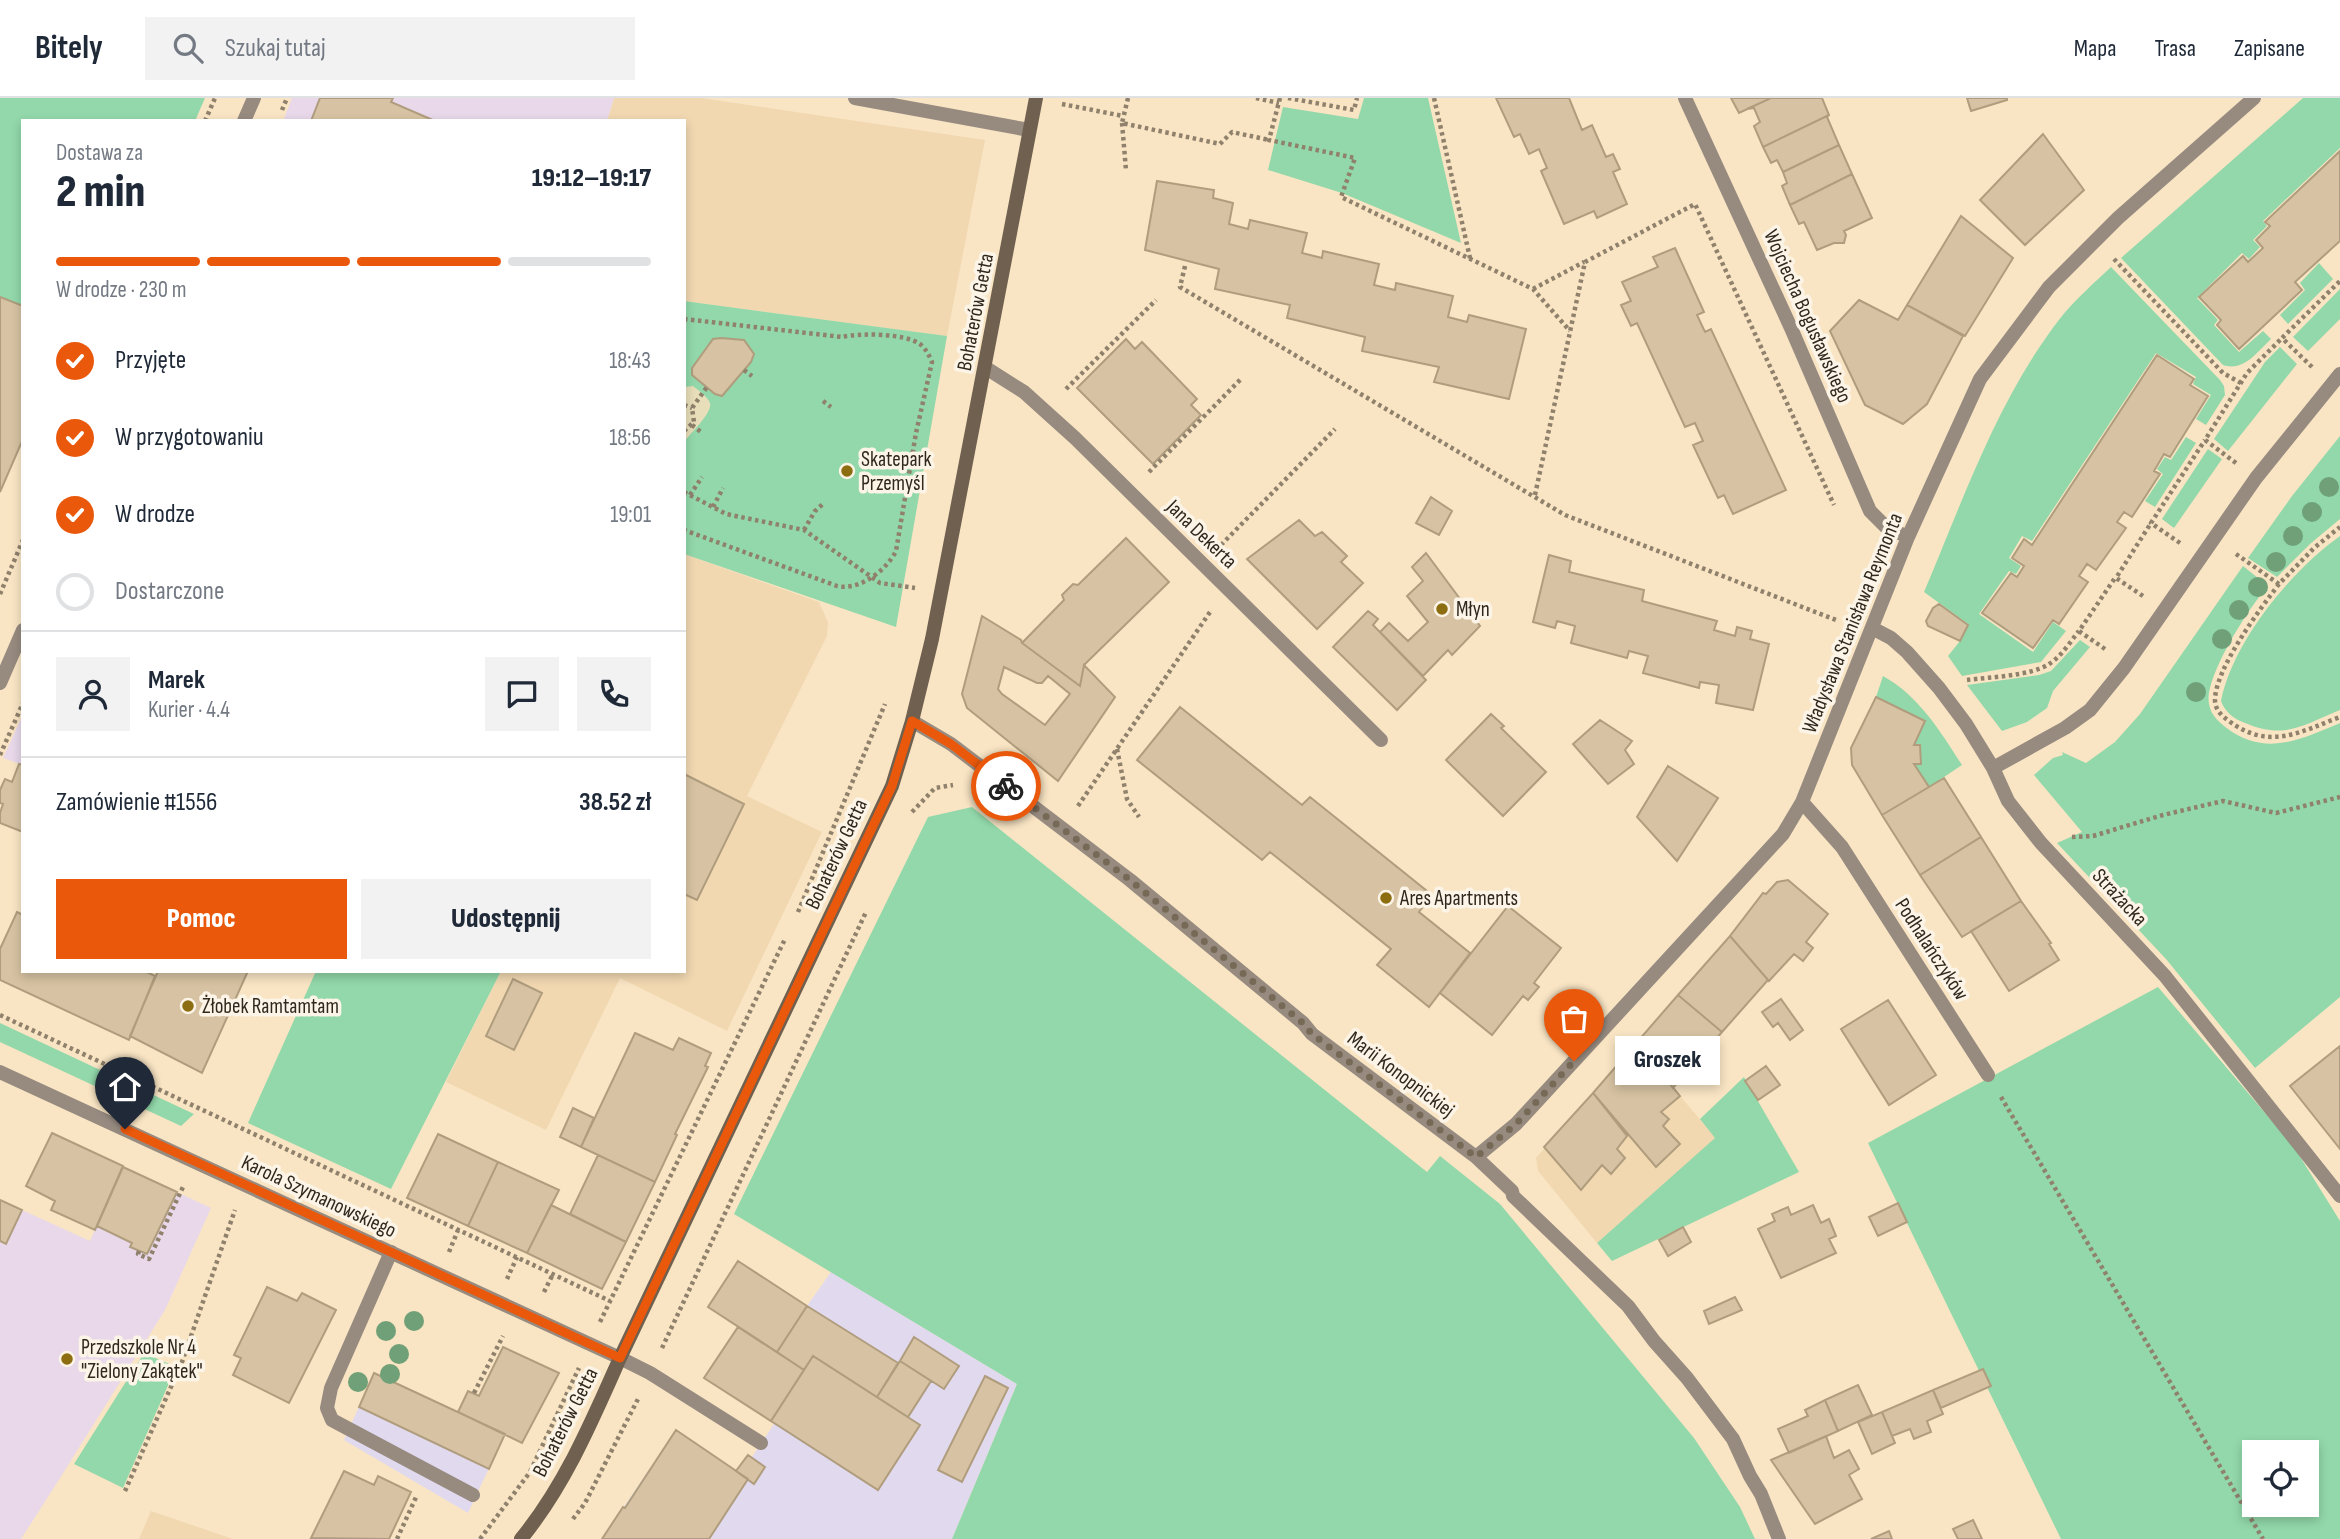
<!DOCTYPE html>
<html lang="pl">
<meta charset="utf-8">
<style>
:root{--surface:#fff;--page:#f2f2f3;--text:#1f2937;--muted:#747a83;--line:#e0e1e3;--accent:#ea580c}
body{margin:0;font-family:"Sofia Sans Condensed",sans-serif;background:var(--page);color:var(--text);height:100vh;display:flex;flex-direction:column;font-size:26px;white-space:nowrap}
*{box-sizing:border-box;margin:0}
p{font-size:23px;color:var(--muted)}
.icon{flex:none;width:38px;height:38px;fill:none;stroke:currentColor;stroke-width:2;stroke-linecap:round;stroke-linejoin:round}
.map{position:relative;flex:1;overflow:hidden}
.panel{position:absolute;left:21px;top:21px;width:665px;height:854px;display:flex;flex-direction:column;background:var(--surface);border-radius:0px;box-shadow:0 4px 10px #0003}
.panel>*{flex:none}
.fabs{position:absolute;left:2242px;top:1342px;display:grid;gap:14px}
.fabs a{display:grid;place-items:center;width:77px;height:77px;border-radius:0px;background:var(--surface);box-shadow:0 4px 10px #0003;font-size:35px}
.pin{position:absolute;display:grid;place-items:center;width:60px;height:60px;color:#fff;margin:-72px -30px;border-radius:50% 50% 50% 0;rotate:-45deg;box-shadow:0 0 7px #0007}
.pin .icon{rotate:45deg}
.courier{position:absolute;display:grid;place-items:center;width:70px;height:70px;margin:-35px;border:5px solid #ea580c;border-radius:50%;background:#fff;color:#222;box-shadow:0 2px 9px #0007}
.bubble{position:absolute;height:49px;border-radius:0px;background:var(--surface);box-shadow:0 4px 10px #0003;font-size:23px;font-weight:800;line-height:49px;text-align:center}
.head em{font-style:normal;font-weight:800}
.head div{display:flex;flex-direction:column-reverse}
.head{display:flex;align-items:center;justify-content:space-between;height:119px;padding:0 35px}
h1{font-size:46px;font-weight:800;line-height:52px}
.bar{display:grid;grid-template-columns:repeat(4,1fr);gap:10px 7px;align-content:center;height:84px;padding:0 35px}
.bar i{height:9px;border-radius:5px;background:var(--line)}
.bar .on{background:var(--accent)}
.bar p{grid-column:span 4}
.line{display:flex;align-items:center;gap:18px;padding:0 35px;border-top:2px solid var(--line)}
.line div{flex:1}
.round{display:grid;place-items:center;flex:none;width:74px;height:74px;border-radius:0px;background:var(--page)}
ol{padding:0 35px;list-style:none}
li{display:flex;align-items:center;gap:21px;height:77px}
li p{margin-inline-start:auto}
li .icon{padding:7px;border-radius:50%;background:var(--accent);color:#fff;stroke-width:4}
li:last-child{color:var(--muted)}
li i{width:38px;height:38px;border:4px solid var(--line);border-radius:50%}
.button{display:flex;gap:14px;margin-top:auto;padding:14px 35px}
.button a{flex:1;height:80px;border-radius:0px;background:var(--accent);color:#fff;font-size:28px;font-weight:800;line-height:80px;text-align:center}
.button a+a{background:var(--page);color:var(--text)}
header{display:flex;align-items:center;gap:42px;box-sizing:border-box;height:98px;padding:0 35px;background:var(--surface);border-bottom:2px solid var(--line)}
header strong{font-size:33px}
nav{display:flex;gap:38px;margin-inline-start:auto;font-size:24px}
.search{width:490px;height:63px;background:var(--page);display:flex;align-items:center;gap:18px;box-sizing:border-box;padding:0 24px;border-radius:0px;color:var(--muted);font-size:26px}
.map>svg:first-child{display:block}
.built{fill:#f1d8b1}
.industrial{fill:#e1daef}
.education{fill:#e8d8ea}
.green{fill:#92d8aa;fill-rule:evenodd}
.sand{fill:#e8deb9}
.building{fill:#d7c3a3;stroke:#b09d7e;stroke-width:2;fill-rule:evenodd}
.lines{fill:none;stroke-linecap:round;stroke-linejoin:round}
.path{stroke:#8f816c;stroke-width:4.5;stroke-dasharray:3.5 3.5;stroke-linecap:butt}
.service{stroke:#978b80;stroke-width:14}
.minor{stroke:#978b80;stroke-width:14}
.secondary{stroke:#70604f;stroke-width:14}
.tree{fill:#70a077}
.done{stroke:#766a57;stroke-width:7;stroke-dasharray:0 12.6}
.route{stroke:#ea580c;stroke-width:9}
.poi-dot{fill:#8c6d0f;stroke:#fcf4e7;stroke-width:2.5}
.labels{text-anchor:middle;stroke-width:7;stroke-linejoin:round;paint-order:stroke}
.street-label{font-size:21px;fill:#30281c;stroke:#fcf4e7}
.poi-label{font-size:21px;fill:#30281c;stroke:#fcf4e7;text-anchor:start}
</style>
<header>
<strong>Bitely</strong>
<div class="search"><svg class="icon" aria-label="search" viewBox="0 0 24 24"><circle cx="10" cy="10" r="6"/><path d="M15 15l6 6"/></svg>Szukaj tutaj</div>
<nav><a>Mapa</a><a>Trasa</a><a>Zapisane</a></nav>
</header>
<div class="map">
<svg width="2340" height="1441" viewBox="0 0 2340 1441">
<rect width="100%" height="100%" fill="#f9e5c4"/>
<!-- built -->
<path class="built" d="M614,0h88l283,42 -38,196 -263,-35v-180h-77z
M684,456l135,48 9,20 -1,14 -80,160 75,36 -95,199 -107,-53 -74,152 -100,-48 55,-111h183z
M1632,950l48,48 36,42 -119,105 -59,-72 -2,-13z
M151,1413l82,28h-94z"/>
<!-- industrial -->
<path class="industrial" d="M831,1174l186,112 -65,155h-350l74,-109 60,41 12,-16 4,2 22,-33 -3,-3 33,-51 3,-64z
M374,1275l131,61 -37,79 -124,-73z"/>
<!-- education -->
<path class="education" d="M292,0h322l-7,23h-324z
M23,616v51l-20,-7z
M123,1069l88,41 -46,102 -105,168 -39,61h-21v-298l6,2 16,-33 68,31z"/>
<!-- green -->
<path class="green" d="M0,0h205l-10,23h-172v185l-23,-9z
M1364,0h64l33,145 -119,-50 -74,-23 15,-63 75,12z
M2303,0h37v50l-77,73 4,5 -14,14 7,7 -11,12 -7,-6 -45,45 21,22 -4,5 25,27 24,-21 8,8c-14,13 -27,33 -48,26l-102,-107z
M2319,165l14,16 -45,45 -8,-9 25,-25 -5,-7z
M2111,169l109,113 4,6 1,9 -19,30 -10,-6 15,-24 -18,-11 3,-7 -40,-24 -124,188 -10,-5 -13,22 12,8 -5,8 -7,-3 -30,43 54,38 20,-30 13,9 -25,31 -79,14 -14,-20 12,-15 8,-17 -44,-32c40,-94 74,-195 138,-276 15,-18 33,-34 49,-49z
M2340,191v30l-32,32 -15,-14z
M684,203l263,35 -51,291 -212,-73z
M2280,249l17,17 -69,87 -14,-12 51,-77z
M2340,338v83l-30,25 -33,33 -29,-19 44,-62z
M2186,339l10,6 -41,64 -10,-6 18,-27 -6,-5 8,-12 6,3z
M2208,351l14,10 -48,69 -12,-9z
M2340,438v174c-37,15 -55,30 -95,13 -11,-4 -20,-11 -24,-22 12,-60 70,-130 119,-165z
M2243,468l25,20c-18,20 -64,91 -59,118 2,12 11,19 19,25 38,28 74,10 112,-6v274l-85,71 -89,-109 -109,-116 25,-11 -48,-57 19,-17 10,-3 -1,-3 24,11 29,-21 25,-28z
M2080,542l10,7 -37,44 -6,17 -20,14 -25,9 -35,-46 72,-10 12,-4z
M1883,578c36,20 57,55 79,89l-33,22 -15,-23h7l-1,-19h-6l11,-24 -49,-24z
M972,709l455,365 13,-16 60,48 194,234 46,69 15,32h-803l65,-155 -283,-170 194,-397z
M316,873h185l-110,218 -143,-66z
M2158,889l136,160 46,74v318h-279l-193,-396zM2254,1354h52v53h-52z
M0,925l194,91 -13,12 -181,-84z
M1744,979l55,95 -187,89 -15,-18 118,-105 -15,-19z
M144,1255l32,14 -53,121 -49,-24z"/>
<!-- sand -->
<path class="sand" d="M693,288c5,4 15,11 17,17 3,9 -20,31 -26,39v-55z"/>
<!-- building -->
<path class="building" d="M320,0h73l-2,4 44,19h-124z
M1496,0h73l13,32 10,-5 14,32 7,-3 7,15 -7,3 14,32 -30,14 -3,-7 -30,13 -23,-53 6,-3 -8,-19 -10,5 -9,-20 -6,3z
M1731,0h40l-32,15z
M1771,0h51l7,17 -66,32 -9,-21 6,-4 -6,-14 -7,1z
M1967,0h40v2l-36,11z
M1829,17l-2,2 12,28 -56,27 -6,-12 -6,3 -8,-16z
M2043,36l41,56 -59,55 -45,-45z
M1839,47l13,29 -62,31 -8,-19 5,-3 -4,-11z
M2340,53v90l-45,41 7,8 -63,59 -22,-24 4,-5 -22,-23 44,-41 5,6 15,-14 -7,-8 14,-14 -5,-4z
M1852,76l20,44 -28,13 2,4 -2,8h-10l-17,7 -13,-28 -5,2 -9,-19z
M1157,83l57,9 -1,8 20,5 -4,21 19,5 2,-9 57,13 -5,20 20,5 1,-7 56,13 -5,21 21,5 1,-7 57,13 -5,21 19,5 2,-7 57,14 -17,70 -75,-17 5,-15 -77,-16 3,-14 -78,-19 3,-13 -75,-16 4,-20 -74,-19z
M1961,118l52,42 -48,78 -58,-31z
M1675,150l29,64 -7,3 8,17 6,-3 75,161 -53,24 -9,-19 -6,3 -25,-53 10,-4 -8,-18 -10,4 -48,-104 -6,3 -10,-21 10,-4 -9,-19 36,-15 -5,-10z
M0,199l23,9v133l-23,53z
M1859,202l39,20 9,-15 56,31 -36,68 -24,20 -38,-19 -35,-74z
M721,240l23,2 10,14 -3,8 -29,34 -7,-2 -23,-19v-7l21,-29z
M1126,241l9,10 7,-7 55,57 -6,6 10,10 -48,49 -76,-76z
M2157,257l37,24 -4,6 18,11 -38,61 -6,-3 -10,17 6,3 -28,43 -8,-5 -7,10 9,6 -30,42 -9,-6 -8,12 9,6 -29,42 -6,-4 -20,28 -51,-35 29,-40 6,4 7,-11 -12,-8 12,-19 8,6z
M1431,399l21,14 -13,24 -23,-12z
M1299,422l16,16 7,-4 25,24 -6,6 22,21 -46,46 -70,-70z
M1126,440l43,44 -85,83 -4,21 -58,-43 42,-43 -2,-5 11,-11 5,1z
M1426,455l54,73 -28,29 -4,-5 -25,26 -43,-44 9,-9 19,18 20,-19 -21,-26 16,-15 -11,-14z
M1549,457l22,6 -2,11 75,18 -2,11 75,20 -3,9 21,6 2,-9 15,4 -2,8 19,5 -16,66 -37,-7 3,-18 -19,-3 -1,6 -56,-15 5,-17 -19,-5 -2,7 -56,-15 4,-17 -18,-5 -2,7 -22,-6z
M1939,506l29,21 -8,16 -32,-15 -2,-5 7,-13z
M1368,513l10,8 -5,6 53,55 -29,30 -64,-63z
M982,518l39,24 1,3 58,43 4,-21 31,32 -57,84 -91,-73 -5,-14zM1004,569l33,16h5l6,-7 22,18 -25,31 -43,-31 -4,-5z
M1876,599l49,24 -11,24h6l1,19h-7l15,23 -47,28 -30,-50 -1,-17z
M1180,609l122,98 8,-8 122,98 -13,17 51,41 -41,54 -52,-42 14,-16 -121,-97 -8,8 -125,-100z
M1491,616l13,12 -3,2 45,44 -43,44 -57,-56z
M1600,622l32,21 -7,9 9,14 -26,20 -35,-40z
M19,666l4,1v67l-23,-9v-10l3,-9 -3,-1v-13l5,-11 7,3z
M1668,668l50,32 -41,63 -40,-44z
M684,676l60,30 -47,96 -13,-6z
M1944,680l37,59 -61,38 -38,-60z
M1981,739l40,64 -59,36 -42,-62z
M1788,782l40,34 -22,28 7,6 -10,13 -9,-7 -25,27 -39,-45 33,-43 3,1 11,-12z
M2021,803l30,42 -2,1 10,16 -50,31 -38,-60z
M1508,808l53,42 -27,35 5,4 -11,13 -5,-4 -31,39 -52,-42z
M17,814l6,3v56h122l10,5 -26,64 -129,-60v-31z
M1730,838l38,44 -46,52 -44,-37z
M158,873h90l-46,102 -72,-37z
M513,881l29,14 -28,57 -28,-14z
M1678,897l44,37 -49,56 -14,-18 -27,-22z
M1781,901l22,31 -13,10 -12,-17 -5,4 -11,-15z
M1888,902l48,75 -47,30 -48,-76z
M635,935l38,17 6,-12 32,15 -6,13 3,1 -33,67 2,1 -22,47 -74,-35z
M2340,948v103l-50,-63z
M1632,950l27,22 21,26 -19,16 8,7 -6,7 17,18 -24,23 -63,-74z
M1766,968l14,19 -22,15 -13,-19z
M1593,995l34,43 -10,13 8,9 -14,16 -9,-9 -21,25 -37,-43z
M573,1010l21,10 -13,29 -21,-10z
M52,1035l71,33 -28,64 -44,-20 4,-9 -29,-15z
M438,1036l60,28 -30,64 -61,-28z
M598,1057l57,27 -29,60 -56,-28z
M498,1064l61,28 -32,63 -59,-27z
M123,1069l54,25 -30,62 -17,-7 2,-4 -35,-17z
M0,1102l22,10 -16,34 -6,-3z
M1898,1105l9,19 -29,14 -9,-19z
M551,1107l75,37 -24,47 -75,-36z
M1813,1107l8,18 8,-4 7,17 -7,3 7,14 -55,25 -23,-49 17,-8 -3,-7 16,-7 3,8z
M1683,1129l8,15 -23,14 -9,-16z
M738,1163l69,45 -30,46 -69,-45z
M267,1189l30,14 5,-8 34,17 -47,93 -56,-28 8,-17 -7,-3z
M1735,1199l7,13 -33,14 -5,-13z
M807,1208l91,57 -21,34 -64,-41 -9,14 -27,-18z
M738,1229l66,43 -33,51 -67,-43z
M914,1239l45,29 -15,23 -44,-28z
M503,1249l56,26 -37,70 -64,-31 10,-21 11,5z
M813,1258l107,69 -42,65 -107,-69z
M900,1263l31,20 -23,36 -31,-20z
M1983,1271l8,17 -50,22 -8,-18z
M374,1275l131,61 -16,35 -130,-62z
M985,1278l23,12 -46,94 -24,-12z
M1858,1287l14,30 -34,16 -13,-31z
M1933,1292l10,24 -16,7 4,11 -17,7 -4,-10 -18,7 -10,-24z
M1825,1302l13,31 -49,22 -11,-24 30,-13 -3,-6z
M1882,1314l13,31 -23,11 -14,-32z
M676,1332l72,49 -39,60h-107l21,-32 2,1z
M1826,1338l8,22 15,-8 10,19 -10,6 13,24 -47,25 -44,-64z
M748,1357l17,12 -11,17 -18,-13z
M344,1373l30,14 4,-9 33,16 -22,47 -78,-1z
M1973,1422l9,19h-24l-5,-10z
M1889,1433l3,8h-21z"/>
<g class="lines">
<!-- path -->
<path class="path" d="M1128,0l-6,25 98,21 12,-12 37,8
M1256,0l23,5
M1280,0l-11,42 86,18 -14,39 192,92 37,42
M1288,0l66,12 3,-12
M1434,0l36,160
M1062,6l61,12
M282,12l5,-12
M205,23l10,-23
M1122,25l4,47
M2114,161l109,114 18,10
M1185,168l-5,21 385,228 271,105
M1533,191l51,-27
M684,221l158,18c18,-4 62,-4 78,7 6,5 9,11 12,18l-16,71 -20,118c-10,20 -37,40 -59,35l-153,-56
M2312,269l-30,-29 58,-57
M744,272l8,6
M1066,291l90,-89
M823,303l8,6
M684,307l8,3
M692,327l9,7
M684,333l10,-9 -2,-14 15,-21
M2236,365l-31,-23 42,-67 35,-35
M1149,374l93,-94
M684,394l42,22 78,16 76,53 35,5
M690,397l12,-18
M1535,397l50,-233 110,-58 139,301
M713,409l10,-19
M804,432l11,-19 9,-8
M2180,445l-29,-20 54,-83
M1221,447l114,-116
M2236,456l43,30 35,-36 26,-21
M2279,486c-19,25 -64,85 -64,116 0,10 7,16 14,21 40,30 71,11 111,-4
M0,496l23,-54
M2143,498l-27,-18 35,-55
M2105,551l-26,-18 36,-53
M1967,582c23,-3 64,-4 82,-16 12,-7 21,-22 30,-33
M1117,651l10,50 12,18
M0,657l23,-52
M1078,708l132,-194
M912,714l23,-24 18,-3
M2072,739l21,-1 70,-21 60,-14 53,12 64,-16
M798,814l87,-208
M0,917l610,286
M2001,999l262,442
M139,1153l-1,3 11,5 34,-72
M449,1154l9,-22
M507,1181l10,-22
M544,1194l9,-18
M600,1224l185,-383
M662,1250l204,-436
M474,1295l29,-57
M125,1393l57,-129 53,-152
M573,1421l12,-16 54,-106
M397,1441l20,-44
M480,1441l50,-67 49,-104"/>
<!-- service -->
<path class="service" d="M855,0l174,32
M391,1154l-60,136 -4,20 5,12 141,75
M620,1260l30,15 111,70"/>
<!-- minor -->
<path class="minor" d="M1685,0l106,230 79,183 16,16 22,10
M244,23l10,-23
M986,270l38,24 51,46 306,302
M1872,530l19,10 16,14 32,36 27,36 27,44 15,33 33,42 124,133 175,220
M0,585l23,-53
M912,623l39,23 179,136 173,143 9,11 164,123 36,34 1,5 115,110 26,35 33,37 46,61 17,37 11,18 18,45
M1993,670l72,-40 25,-18 34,-42 132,-190 84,-104
M1802,704l40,45 146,228
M0,974l620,286
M1476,1059l40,-33 267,-290 19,-32 106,-265 72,-158 69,-92 69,-69 136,-120"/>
<!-- secondary -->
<path class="secondary" d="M521,1441c44,-54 71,-118 99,-181l272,-572 20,-65 20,-82 104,-541"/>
</g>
<!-- trees -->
<g class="tree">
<circle cx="2329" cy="389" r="10"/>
<circle cx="2312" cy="414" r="10"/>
<circle cx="2293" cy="438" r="10"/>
<circle cx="2276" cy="464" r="10"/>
<circle cx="2258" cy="489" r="10"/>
<circle cx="2239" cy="512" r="10"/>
<circle cx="2222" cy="541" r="10"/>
<circle cx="2196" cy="594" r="10"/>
<circle cx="414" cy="1223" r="10"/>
<circle cx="386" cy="1233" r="10"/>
<circle cx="399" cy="1256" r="10"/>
<circle cx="390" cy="1276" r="10"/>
<circle cx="358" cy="1284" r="10"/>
</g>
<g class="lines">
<!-- done -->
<path class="done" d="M1006,688l124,94 173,143 9,11 164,123 40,-33 58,-63"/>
<!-- route -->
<path class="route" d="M125,1031l495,229 272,-572 20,-65 39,23 55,42"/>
</g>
<!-- markers -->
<g class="poi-dot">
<circle cx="847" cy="373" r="7"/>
<circle cx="1442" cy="511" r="7"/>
<circle cx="1386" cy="800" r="7"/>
<circle cx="188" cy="908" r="7"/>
<circle cx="67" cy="1261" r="7"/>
</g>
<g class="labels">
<!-- street labels -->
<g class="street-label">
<text transform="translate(975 214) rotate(-79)" y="7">Bohaterów Getta</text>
<text transform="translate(1808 218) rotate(66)" y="7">Wojciecha Bogusławskiego</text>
<text transform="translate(1202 436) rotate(44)" y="7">Jana Dekerta</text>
<text transform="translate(1852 525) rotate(-68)" y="7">Władysława Stanisława Reymonta</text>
<text transform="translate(836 756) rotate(-65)" y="7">Bohaterów Getta</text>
<text transform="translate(2120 799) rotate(47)" y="7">Strażacka</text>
<text transform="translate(1932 851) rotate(57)" y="7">Podhalańczyków</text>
<text transform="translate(1401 976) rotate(37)" y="7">Marii Konopnickiej</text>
<text transform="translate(319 1098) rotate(25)" y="7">Karola Szymanowskiego</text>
<text transform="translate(565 1324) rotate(-63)" y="7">Bohaterów Getta</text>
</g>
<!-- poi labels -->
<g class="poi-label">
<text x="861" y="368">Skatepark<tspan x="861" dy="24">Przemyśl</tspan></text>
<text x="1456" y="518">Młyn</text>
<text x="1400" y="807">Ares Apartments</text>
<text x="202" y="915">Żłobek Ramtamtam</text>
<text x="81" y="1256">Przedszkole Nr 4<tspan x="81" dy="24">"Zielony Zakątek"</tspan></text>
</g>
</g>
</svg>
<div class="fabs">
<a><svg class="icon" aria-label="locate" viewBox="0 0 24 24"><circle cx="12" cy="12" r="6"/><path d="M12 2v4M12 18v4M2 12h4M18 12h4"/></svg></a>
</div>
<div class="pin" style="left:1574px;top:963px;background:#ea580c"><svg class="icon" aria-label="bag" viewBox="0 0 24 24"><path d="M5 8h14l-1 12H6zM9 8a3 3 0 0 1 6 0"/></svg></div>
<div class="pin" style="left:125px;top:1031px;background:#1f2937"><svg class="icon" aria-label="home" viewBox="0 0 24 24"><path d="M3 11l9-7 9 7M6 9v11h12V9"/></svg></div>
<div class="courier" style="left:1006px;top:688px"><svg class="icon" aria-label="bike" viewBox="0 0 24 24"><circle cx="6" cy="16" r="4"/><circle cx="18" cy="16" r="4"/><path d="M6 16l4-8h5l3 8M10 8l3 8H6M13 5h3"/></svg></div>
<div class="bubble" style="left:1615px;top:938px;width:105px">Groszek</div>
<section class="panel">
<div class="head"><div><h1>2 min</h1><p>Dostawa za</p></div><em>19:12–19:17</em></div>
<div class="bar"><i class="on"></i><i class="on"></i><i class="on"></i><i></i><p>W drodze · 230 m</p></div>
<ol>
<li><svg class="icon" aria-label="check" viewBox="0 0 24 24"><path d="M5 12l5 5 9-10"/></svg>Przyjęte<p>18:43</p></li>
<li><svg class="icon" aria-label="check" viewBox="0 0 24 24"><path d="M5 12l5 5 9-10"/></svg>W przygotowaniu<p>18:56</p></li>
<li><svg class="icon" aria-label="check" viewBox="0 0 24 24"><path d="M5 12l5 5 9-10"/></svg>W drodze<p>19:01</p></li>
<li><i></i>Dostarczone</li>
</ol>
<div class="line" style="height:126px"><a class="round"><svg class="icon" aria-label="person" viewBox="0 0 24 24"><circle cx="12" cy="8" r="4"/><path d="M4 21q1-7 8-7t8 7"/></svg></a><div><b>Marek</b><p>Kurier · 4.4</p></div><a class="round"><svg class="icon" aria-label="chat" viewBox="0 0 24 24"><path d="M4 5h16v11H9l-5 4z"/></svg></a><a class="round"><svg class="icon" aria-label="phone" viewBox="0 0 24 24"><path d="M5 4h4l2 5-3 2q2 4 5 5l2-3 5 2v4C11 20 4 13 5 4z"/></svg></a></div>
<div class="line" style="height:91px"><div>Zamówienie #1556</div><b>38.52 zł</b></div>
<div class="button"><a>Pomoc</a><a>Udostępnij</a></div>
</section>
</div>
